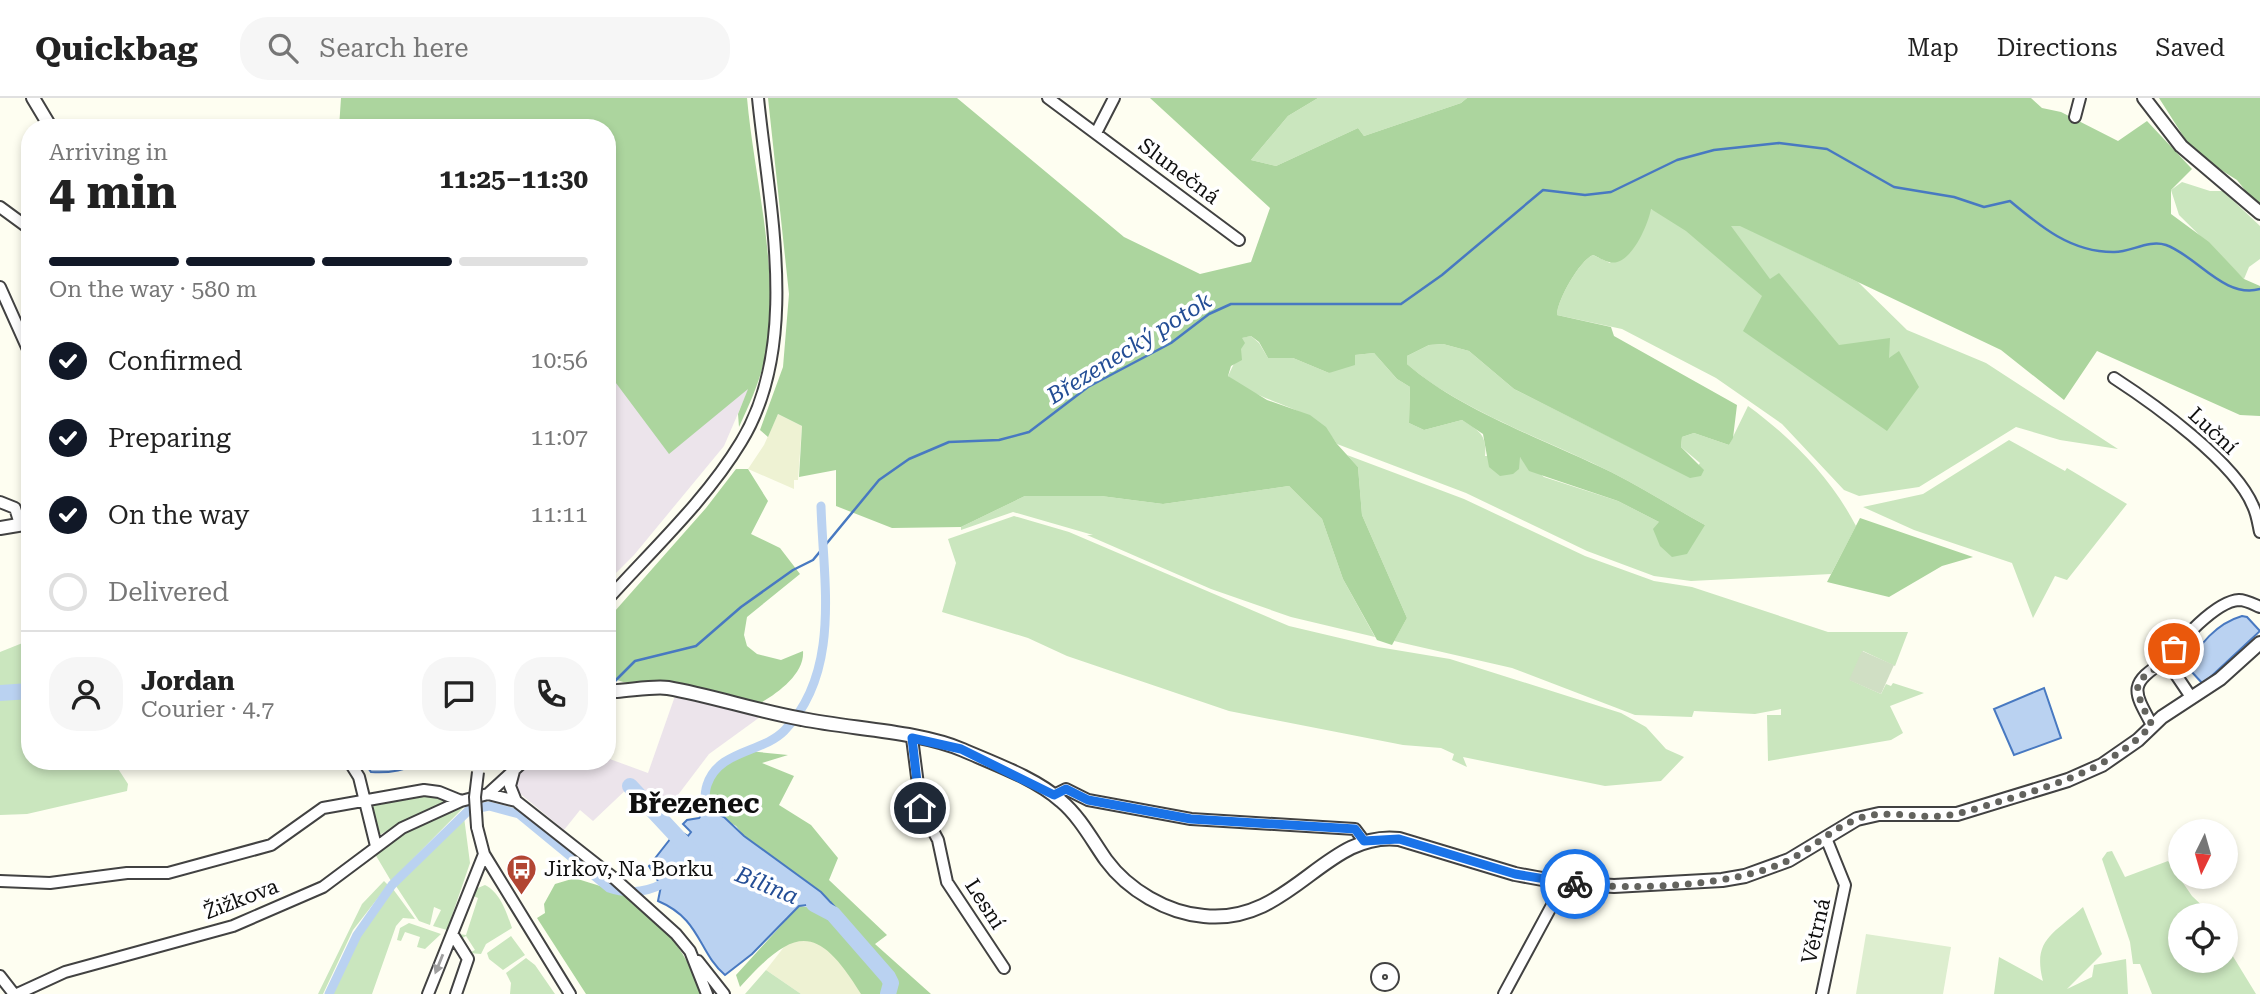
<!DOCTYPE html>
<meta charset="utf-8">
<style>
:root{--surface:#fff;--page:#f6f6f6;--text:#222;--muted:#767676;--line:#e0e0e0;--accent:#111827}
body{margin:0;font-family:"Roboto Serif",serif;background:var(--page);color:var(--text);height:100vh;display:flex;flex-direction:column;font-size:26px;white-space:nowrap}
*{box-sizing:border-box;margin:0}
p{font-size:23px;color:var(--muted)}
.icon{flex:none;width:38px;height:38px;fill:none;stroke:currentColor;stroke-width:2;stroke-linecap:round;stroke-linejoin:round}
.map{position:relative;flex:1;overflow:hidden}
.drawer{position:absolute;left:21px;top:21px;width:595px;height:651px;display:flex;flex-direction:column;background:var(--surface);border-radius:28px;box-shadow:0 4px 10px #0003}
.drawer>*{flex:none}
.needle{width:46px;rotate:185deg}
.fabs{position:absolute;left:2168px;top:721px;display:grid;gap:14px}
.fabs a{display:grid;place-items:center;width:70px;height:70px;border-radius:50%;background:var(--surface);box-shadow:0 4px 10px #0003;font-size:35px}
.pin{position:absolute;display:grid;place-items:center;width:60px;height:60px;color:#fff;margin:-30px;border:4px solid #fff;border-radius:50%;box-shadow:0 2px 7px #0007}
.courier{position:absolute;display:grid;place-items:center;width:70px;height:70px;margin:-35px;border:5px solid #1a73e8;border-radius:50%;background:#fff;color:#222;box-shadow:0 2px 9px #0007}
.summary em{font-style:normal;font-weight:700}
.summary div{display:flex;flex-direction:column-reverse}
.summary{display:flex;align-items:center;justify-content:space-between;height:119px;padding:0 28px}
h1{font-size:46px;font-weight:700;line-height:52px}
.bar{display:grid;grid-template-columns:repeat(4,1fr);gap:10px 7px;align-content:center;height:84px;padding:0 28px}
.bar i{height:9px;border-radius:5px;background:var(--line)}
.bar .current{background:var(--accent)}
.bar p{grid-column:span 4}
.line{display:flex;align-items:center;gap:18px;padding:0 28px;border-top:2px solid var(--line)}
.line div{flex:1}
.round{display:grid;place-items:center;flex:none;width:74px;height:74px;border-radius:28px;background:var(--page)}
ol{padding:0 28px;list-style:none}
li{display:flex;align-items:center;gap:21px;height:77px}
li p{margin-inline-start:auto}
li .icon{padding:7px;border-radius:50%;background:var(--accent);color:#fff;stroke-width:4}
li:last-child{color:var(--muted)}
li i{width:38px;height:38px;border:4px solid var(--line);border-radius:50%}
header{display:flex;align-items:center;gap:42px;box-sizing:border-box;height:98px;padding:0 35px;background:var(--surface);border-bottom:2px solid var(--line)}
header strong{font-size:33px}
nav{display:flex;gap:38px;margin-inline-start:auto;font-size:24px}
.search{width:490px;height:63px;background:var(--page);display:flex;align-items:center;gap:18px;box-sizing:border-box;padding:0 24px;border-radius:28px;color:var(--muted);font-size:26px}
.map>svg:first-child{display:block}
.industrial{fill:#ece4eb}
.farmland{fill:#eef2d3}
.green{fill:#cae6be}
.forest{fill:#acd59e}
.cemetery{fill:#d0dfc4}
.pitch{fill:#ddeecf}
.water{fill:#bad2f1;stroke:#4879c1;stroke-width:2}
.lines{fill:none;stroke-linecap:round;stroke-linejoin:round}
.stream{stroke:#4879c1;stroke-width:2.5}
.canal{stroke:#bad2f1;stroke-width:9}
.river{stroke:#bad2f1;stroke-width:16}
.minor-casing{stroke:#424242;stroke-width:14}
.tertiary-casing{stroke:#424242;stroke-width:16}
.minor{stroke:#fff;stroke-width:10}
.tertiary{stroke:#fff;stroke-width:12}
.minor-bridge-casing{stroke:#424242;stroke-width:14;stroke-linecap:butt}
.minor-bridge{stroke:#fff;stroke-width:10}
.oneway{fill:#9f9f9f}
.done{stroke:#63635e;stroke-width:7;stroke-dasharray:0 12.6}
.route{stroke:#1a73e8;stroke-width:9}
.labels{text-anchor:middle;stroke-width:7;stroke-linejoin:round;paint-order:stroke}
.street-label{font-size:21px;fill:#0f0f0f;stroke:#fff}
.poi-label{font-size:21px;fill:#0f0f0f;stroke:#fff;text-anchor:start}
.water-label{font-size:23px;font-style:italic;fill:#234d95;stroke:#fff}
.district-label{font-size:28px;font-weight:bold;fill:#0f0f0f;stroke:#fff}
</style>
<header>
<strong>Quickbag</strong>
<div class="search"><svg class="icon" aria-label="search" viewBox="0 0 24 24"><circle cx="10" cy="10" r="6"/><path d="M15 15l6 6"/></svg>Search here</div>
<nav><a>Map</a><a>Directions</a><a>Saved</a></nav>
</header>
<div class="map">
<svg width="2260" height="896" viewBox="0 0 2260 896">
<rect width="100%" height="100%" fill="#fefef1"/>
<!-- industrial -->
<path class="industrial" d="M607,273l142,17 -25,58 -90,109 -27,27z
M675,598l81,17 4,4 -51,37 -44,58 -33,-28 -39,37 -13,-11 -16,20 -47,-39 -2,-5 3,-14 11,-11h78v-3l41,15z"/>
<!-- farmland -->
<path class="farmland" d="M778,316l24,12 -4,54h-4v9l-46,-20 16,-24z
M816,808l64,88h-79l-35,-24z"/>
<!-- green -->
<path class="green" d="M1318,0h149l-6,5 -97,33 -6,-8 -82,38 -25,-6 37,-44z
M2182,84l28,9h13l37,35v33l-11,8 -5,12 -65,-64 -8,-25z
M1650,111l90,16 118,57 49,48 79,33 132,86 -58,-9 -44,-13 -97,60 -60,9 -15,-6 -62,-66 -66,-46 -94,-49 -65,-14c0,-15 23,-55 36,-60l17,8z
M1251,238l8,7 9,15h25l36,15 26,-18 19,-2 23,26 13,8 -1,36 15,7 38,-10c17,11 25,14 23,36h34l25,21 74,24 41,21 46,3c-31,-17 -62,-37 -94,-53 -62,-31 -154,-63 -204,-108v-8l22,-11 14,-1 26,7 45,38 176,88 10,-14 -19,-16 1,-10 12,-4 35,12 19,-39c44,32 83,72 108,120l-25,48 -140,7 -37,-5 -67,-25 -121,-58 -129,-49c-25,-41 -74,-37 -109,-68l13,-27v-11z
M2009,342l56,31 2,-3 60,36 -60,76 -12,-4 -22,42 -21,-55 -98,-33 -51,-23 60,-13z
M1347,357l117,44 121,57 69,25 38,6 136,45h80l-13,34 -32,-15 -13,29 31,14 5,-10 5,2 2,-3 31,10 -34,13 13,27 -12,7 -123,21 -1,-46h14v-6l-26,5 -61,-3 -2,6 -57,-2 -123,-47 -118,-27 13,-23 -45,-103 -4,-48z
M1289,388l33,33 21,60 32,58 -84,-20 -80,-28 -124,-54h6l-80,-23 -52,18v-3l64,-31h76l62,8z
M1014,418l55,16 220,94 89,21 72,12 171,54 25,14 20,22 18,8 -23,24 -56,5 -142,-29 4,10 -15,-7 2,-6 -13,-6 -38,-3 -174,-34 -162,-55 -39,-18 -86,-26 14,-49 -8,-24z
M30,542v121h83l15,23 -1,7 -100,23 -27,1v-163z
M419,695l16,1 12,7 -68,34 -6,-29z
M464,709l-73,74 -16,-27 34,-23z
M464,719l6,46 -23,67 -14,-4 8,-16 -7,-3 -4,18 -11,-4 -23,-35z
M2112,753l13,26 43,-16 24,35 20,19h-32v46h46v-16l30,49h-104l-12,-30h-7l-3,-22 -28,-83 5,-7z
M384,783l4,4 -35,45 -30,64h-5l44,-90z
M485,787c15,7 22,28 27,43l-26,16 -5,10 -12,-1 6,-3 -9,-14 -5,3 -2,-5 7,1 12,-37 -7,-3 2,-5z
M393,791l22,30 -12,-1 -7,8 -24,68h-39l27,-57z
M2083,809l19,47 -35,35 25,-12 2,-12 32,-6 2,35h-134l5,-37 44,24c-11,-42 11,-47 40,-74z
M409,825l32,11 -16,15 -8,-2 3,-10 -15,-5 -4,9 -4,-1 3,-12z
M511,838l14,19 -22,15 -14,-11 -2,-6z
M526,860l9,7 20,29h-45l1,-11 -5,-10z
M766,872l35,24h-56z"/>
<!-- forest -->
<path class="forest" d="M341,0h406c7,78 32,170 20,248 -4,29 -16,55 -28,81l-1,-13 10,-25 -79,65 -62,-83v-243h-268z
M768,0h189l167,139 76,37 51,-12 19,-54 -120,-110h168l-30,18 -37,44 25,6 82,-38 6,8 97,-33 6,-5h564l11,10 19,4 57,29 29,-20 45,48 -21,21v24l38,28 35,37 16,7v130l-20,-1 -143,-64 -33,49 -63,-50 -261,-124h-9l39,53 9,-6 60,72 51,-7 -1,20 10,-7 20,36 -32,44 -144,-100 19,-35 -76,-65 -35,-22c-3,16 -21,59 -42,53 -5,-1 -11,-5 -16,-7 -13,5 -36,45 -36,60l54,12 3,9 123,69 -4,33 -4,7 -35,-12 -12,4 -1,10 23,23 -3,6 -11,2 -176,-89 -45,-38 -26,-7 -14,1 -22,11v8c52,46 141,77 204,108 32,16 63,36 94,53l-18,29 -15,3 -12,-11 -7,-17 6,-7 -41,-21 -89,-30 -9,-14 -1,12 -6,5 -13,2 -11,-9 -6,-33 -21,-14 -38,10 -15,-7 1,-36 -13,-8 -23,-26 -19,2v10l-26,8 -36,-15h-25l-9,-16 -8,-6 -9,2 3,5 -4,6 1,11 -11,6 -3,10 39,24 43,15 16,12 11,17 21,23 4,48 45,103 -15,27 -15,-5 -34,-61 -21,-60 -33,-33 -126,18 -62,-8h-76l-64,31 -69,1 -56,-22v-36l-37,7 3,-51 -24,-12 -10,23 -8,-7 23,-63 6,-73z
M2159,0h101v111l-23,-29 -43,-27z
M736,371h12l20,32 -17,33 29,14 20,26 -53,43 -3,18 3,11 10,8 24,6 22,-9c2,24 -29,45 -48,55l-114,-23c-13,0 -23,0 -34,-9v-54l99,-112z
M1860,420l113,39 -31,9 -53,31 -62,-15z
M748,653l40,4 -26,8 32,13 -15,29 32,20 27,33 -9,22 58,55 -12,9 56,50h-70c-44,-72 -67,-67 -121,-7l-4,-12 63,-69 14,2 18,-7 -87,-65 -8,-10 -28,-16c-2,-34 12,-44 40,-59z
M575,780c17,6 41,11 56,22 34,23 57,56 71,94h-116l-49,-76 8,-5 -1,-9 11,-20z"/>
<!-- cemetery -->
<path class="cemetery" d="M1862,553l32,14 -13,29 -32,-14z"/>
<!-- pitch -->
<path class="pitch" d="M1866,836l85,13 -8,47h-87z"/>
<!-- water -->
<path class="water" d="M2242,518l5,1 13,14 -57,53 -14,-15c7,-24 29,-46 53,-53z
M2044,590l17,50 -47,17 -20,-46z
M363,663h66c-21,7 -36,13 -58,11z
M708,712l16,7 20,19 77,56 15,16 -9,10 -20,-13 -8,1 -47,48 -27,21c-27,-23 -24,-56 -67,-74l3,-15 -12,-20 22,-28 21,21 6,-4 -20,-25 10,6 3,-4 -8,-8 4,-4 12,-2z"/>
<g class="lines">
<!-- stream -->
<path class="stream" d="M610,588l25,-25 61,-15 45,-39 52,-37 20,-10 66,-80 30,-21 40,-17 50,-2 30,-8 59,-45 83,-44 38,-29 22,-10h170l41,-29 101,-85 42,5 26,-3 66,-32 37,-10 65,-7 48,6 67,38 60,10 30,10 26,-6c31,26 61,51 103,51 17,1 35,-13 53,-7 31,11 58,54 94,44"/>
<!-- canal -->
<path class="canal" d="M705,724c1,-12 -2,-26 2,-37 11,-35 55,-32 77,-54 58,-59 39,-151 37,-225
M329,896l28,-59 35,-50 77,-75 20,-4 30,8 90,74c20,7 43,4 61,-9"/>
<!-- river -->
<path class="river" d="M0,595l30,-2
M630,688l69,74 16,5
M814,806l19,10 55,63 3,6 -3,11"/>
<defs>
<path id="minor" d="M1048,0l191,142
M2075,19l5,-19
M1096,35l18,-35
M0,109l30,22
M0,189l30,67
M2114,280c40,26 121,84 139,128 4,8 5,17 7,26
M0,404l15,6 5,16
M607,502c46,-51 99,-100 134,-158 60,-98 28,-235 17,-344
M2191,599l-25,-37c13,-18 50,-59 73,-60 7,0 14,4 21,7
M2152,627c-20,-36 -23,-41 14,-65
M912,640l9,70 17,32 9,42 57,86
M349,663l10,16 17,69
M488,696l28,7 -6,-15 4,-15
M1054,697l12,-6 22,11 103,19 164,10 9,12
M516,703l99,78 61,55 14,17 17,43
M477,729l7,27 86,140
M0,783l50,2 77,-10h41l103,-28 52,-37 101,-18 15,2 22,9
M453,837l15,24 -12,35
M698,863l26,33
M1377 879a8 8 0 1 1 16 0a8 8 0 1 1-16 0Z
M0,878l14,18
M17,896l48,-22 168,-46 90,-39 79,-59 59,-27 27,-7 36,-33
M428,896l56,-140
M1504,896l60,-111
M1822,896l23,-109 -19,-47"/>
<path id="tertiary" d="M33,0l18,30
M2144,0l37,48 79,67
M0,430l30,-5
M607,592c7,4 44,-5 61,-2 45,8 89,23 134,31 49,10 117,12 161,31 32,14 72,28 98,51 19,16 31,39 45,59 22,30 61,53 98,56 87,9 121,-86 195,-77l116,35 49,9 50,3 108,-6 23,-4 44,-16 68,-41 22,-5h78l111,-34 34,-15 36,-25 24,-23 58,-38 40,-36"/>
</defs>
<!-- minor casing -->
<use href="#minor" class="minor-casing"/>
<!-- tertiary casing -->
<use href="#tertiary" class="tertiary-casing"/>
<!-- minor -->
<use href="#minor" class="minor"/>
<!-- tertiary -->
<use href="#tertiary" class="tertiary"/>
<defs>
<path id="minor-bridge" d="M477,729l-2,-30 3,-25"/>
</defs>
<!-- minor-bridge casing -->
<use href="#minor-bridge" class="minor-bridge-casing"/>
<!-- minor-bridge -->
<use href="#minor-bridge" class="minor-bridge"/>
</g>
<!-- one-way arrows -->
<defs><path id="oneway-solid" d="M-6-.8H1V-3.2L6.5 0L1 3.2V.8H-6Z" transform="scale(1.75)"/></defs>
<use class="oneway" href="#oneway-solid" transform="translate(439 866) rotate(112)"/>
<g class="lines">
<!-- done -->
<path class="done" d="M1575,786c59,6 161,3 214,-24 26,-13 49,-37 78,-44 24,-5 50,2 74,0 23,-2 45,-11 67,-17 53,-16 104,-32 144,-74 -31,-58 -6,-37 22,-76"/>
<!-- route -->
<path class="route" d="M920,710l-8,-70 49,11 93,46 12,-6 22,11 103,19 164,10 9,12 35,-2 116,35 60,10"/>
</g>
<!-- icons -->
<defs>
<symbol id="bus-pin" viewBox="-11 -11 22 30"><path d="M0 17L-7.5 6A9.5 9.5 0 1 1 7.5 6Z" fill="#b24633" stroke="#fff"/><path d="M-5-6H5V4H4V6H2V4H-2V6H-4V4H-5ZM-3.5-4V0h7V-4ZM-3.5 1.2v1.5H-2V1.2ZM2 1.2v1.5H3.5V1.2Z" fill="#fff"/></symbol>
</defs>
<g fill-rule="evenodd">
<use href="#bus-pin" x="504" y="754" width="35" height="47"/>
</g>
<g class="labels">
<!-- street labels -->
<g class="street-label">
<text transform="translate(1179 73) rotate(37)" y="7">Slunečná</text>
<text transform="translate(2213 333) rotate(43)" y="7">Luční</text>
<text transform="translate(241 801) rotate(-21)" y="7">Žižkova</text>
<text transform="translate(985 806) rotate(57)" y="7">Lesní</text>
<text transform="translate(1816 833) rotate(-77)" y="7">Větrná</text>
</g>
<!-- poi labels -->
<g class="poi-label">
<text x="544" y="778">Jirkov, Na Borku</text>
</g>
<!-- water labels -->
<g class="water-label">
<text transform="translate(1129 250) rotate(-32)" y="8">Březenecký potok</text>
<text transform="translate(767 787) rotate(22)" y="8">Bílina</text>
</g>
<!-- district labels -->
<g class="district-label">
<text x="694" y="715">Březenec</text>
</g>
</g>
</svg>
<div class="fabs">
<a><svg class="needle" viewBox="-14 -14 28 28"><path d="M0-13l5 13h-10z" fill="#e53935"/><path d="M0 13l5-13h-10z" fill="#767676"/></svg></a>
<a><svg class="icon" aria-label="locate" viewBox="0 0 24 24"><circle cx="12" cy="12" r="6"/><path d="M12 2v4M12 18v4M2 12h4M18 12h4"/></svg></a>
</div>
<div class="pin" style="left:2174px;top:551px;background:#ea580c"><svg class="icon" aria-label="bag" viewBox="0 0 24 24"><path d="M5 8h14l-1 12H6zM9 8a3 3 0 0 1 6 0"/></svg></div>
<div class="pin" style="left:920px;top:710px;background:#1f2937"><svg class="icon" aria-label="home" viewBox="0 0 24 24"><path d="M3 11l9-7 9 7M6 9v11h12V9"/></svg></div>
<div class="courier" style="left:1575px;top:786px"><svg class="icon" aria-label="bike" viewBox="0 0 24 24"><circle cx="6" cy="16" r="4"/><circle cx="18" cy="16" r="4"/><path d="M6 16l4-8h5l3 8M10 8l3 8H6M13 5h3"/></svg></div>
<section class="drawer">
<div class="summary"><div><h1>4 min</h1><p>Arriving in</p></div><em>11:25–11:30</em></div>
<div class="bar"><i class="current"></i><i class="current"></i><i class="current"></i><i></i><p>On the way · 580 m</p></div>
<ol>
<li><svg class="icon" aria-label="check" viewBox="0 0 24 24"><path d="M5 12l5 5 9-10"/></svg>Confirmed<p>10:56</p></li>
<li><svg class="icon" aria-label="check" viewBox="0 0 24 24"><path d="M5 12l5 5 9-10"/></svg>Preparing<p>11:07</p></li>
<li><svg class="icon" aria-label="check" viewBox="0 0 24 24"><path d="M5 12l5 5 9-10"/></svg>On the way<p>11:11</p></li>
<li><i></i>Delivered</li>
</ol>
<div class="line" style="height:126px"><a class="round"><svg class="icon" aria-label="person" viewBox="0 0 24 24"><circle cx="12" cy="8" r="4"/><path d="M4 21q1-7 8-7t8 7"/></svg></a><div><b>Jordan</b><p>Courier · 4.7</p></div><a class="round"><svg class="icon" aria-label="chat" viewBox="0 0 24 24"><path d="M4 5h16v11H9l-5 4z"/></svg></a><a class="round"><svg class="icon" aria-label="phone" viewBox="0 0 24 24"><path d="M5 4h4l2 5-3 2q2 4 5 5l2-3 5 2v4C11 20 4 13 5 4z"/></svg></a></div>
</section>
</div>
